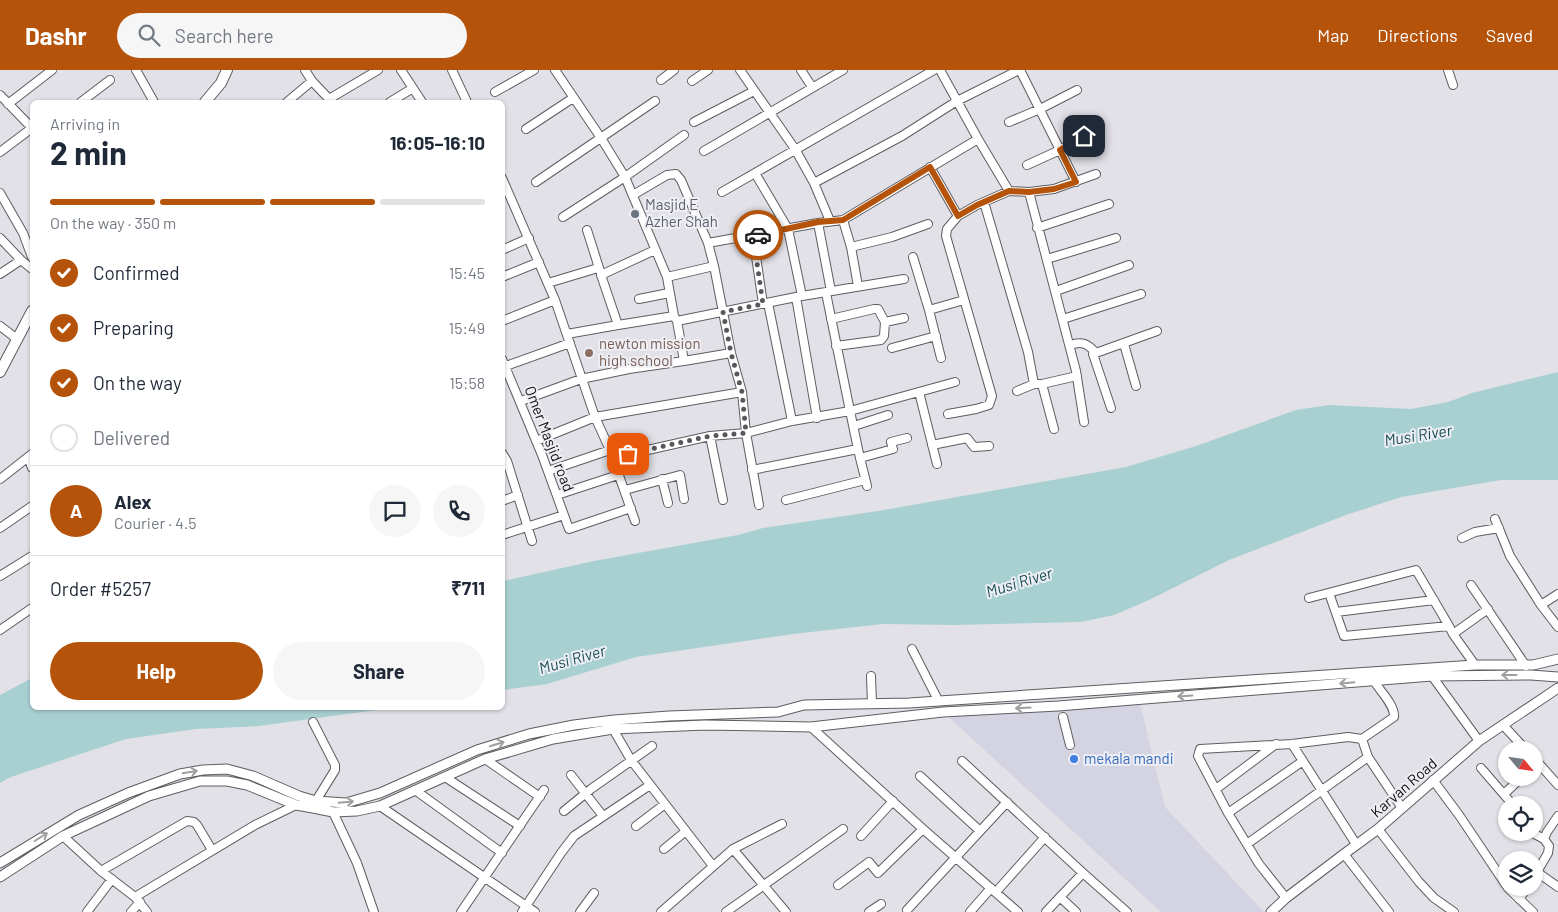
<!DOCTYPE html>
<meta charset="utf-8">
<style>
:root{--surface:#fff;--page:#f6f6f7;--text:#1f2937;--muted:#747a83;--line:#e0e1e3;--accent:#b45309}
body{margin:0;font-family:Barlow,sans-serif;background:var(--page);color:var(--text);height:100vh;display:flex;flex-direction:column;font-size:19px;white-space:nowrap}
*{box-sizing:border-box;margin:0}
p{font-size:16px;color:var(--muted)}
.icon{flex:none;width:28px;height:28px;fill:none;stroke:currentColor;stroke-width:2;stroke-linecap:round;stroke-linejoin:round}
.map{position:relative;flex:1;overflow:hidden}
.details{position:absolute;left:30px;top:30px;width:475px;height:610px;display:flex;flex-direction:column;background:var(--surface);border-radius:8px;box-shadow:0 1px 4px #0004}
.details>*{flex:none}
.needle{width:32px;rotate:119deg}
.fabs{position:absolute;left:1498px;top:671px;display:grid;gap:10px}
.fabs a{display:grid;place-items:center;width:45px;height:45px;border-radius:50%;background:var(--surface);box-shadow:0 1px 4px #0004;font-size:25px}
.pin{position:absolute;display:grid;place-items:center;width:42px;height:42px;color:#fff;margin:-21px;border-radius:10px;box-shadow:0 2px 8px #0006}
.courier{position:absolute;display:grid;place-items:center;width:50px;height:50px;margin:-25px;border:4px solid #b45309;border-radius:50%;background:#fff;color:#222;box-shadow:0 1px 6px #0007}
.summary em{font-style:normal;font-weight:700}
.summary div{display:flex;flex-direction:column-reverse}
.summary{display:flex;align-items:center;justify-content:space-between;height:85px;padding:0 20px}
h1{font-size:32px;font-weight:700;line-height:38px}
.bar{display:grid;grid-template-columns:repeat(4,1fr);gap:8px 5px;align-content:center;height:60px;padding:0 20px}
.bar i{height:6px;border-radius:4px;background:var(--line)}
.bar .on{background:var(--accent)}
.bar p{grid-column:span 4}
.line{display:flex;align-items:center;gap:12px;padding:0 20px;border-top:1px solid var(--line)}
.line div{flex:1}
.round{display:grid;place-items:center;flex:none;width:52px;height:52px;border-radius:26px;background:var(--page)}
ol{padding:0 20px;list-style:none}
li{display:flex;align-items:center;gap:15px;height:55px}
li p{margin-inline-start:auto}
li .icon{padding:5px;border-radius:50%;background:var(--accent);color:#fff;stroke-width:4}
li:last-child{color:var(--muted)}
li i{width:28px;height:28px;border:2px solid var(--line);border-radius:50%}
.action{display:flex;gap:10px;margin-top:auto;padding:10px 20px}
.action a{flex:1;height:58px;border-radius:30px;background:var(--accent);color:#fff;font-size:20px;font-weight:700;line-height:58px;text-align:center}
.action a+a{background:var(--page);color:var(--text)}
header{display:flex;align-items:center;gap:30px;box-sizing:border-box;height:70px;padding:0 25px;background:var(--accent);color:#fff}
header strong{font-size:24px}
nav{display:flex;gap:28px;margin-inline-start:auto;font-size:18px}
.search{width:350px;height:45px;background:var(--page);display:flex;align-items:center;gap:12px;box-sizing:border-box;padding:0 18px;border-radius:28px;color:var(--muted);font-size:19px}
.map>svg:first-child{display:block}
.built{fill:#d3d3e1}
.water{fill:#a9d0d1}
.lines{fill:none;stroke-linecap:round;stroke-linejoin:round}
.minor-casing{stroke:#5d5d62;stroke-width:10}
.tertiary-casing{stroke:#5d5d62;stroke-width:11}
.secondary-casing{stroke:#5d5d62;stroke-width:12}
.minor{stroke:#fff;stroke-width:8}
.tertiary{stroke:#fff;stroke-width:9}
.secondary{stroke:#fff;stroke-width:10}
.oneway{stroke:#9f9fa0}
.done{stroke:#58585c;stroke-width:5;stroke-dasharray:0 9}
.route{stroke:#b45309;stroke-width:6}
.worship-dot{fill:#6b7280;stroke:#eeeef4;stroke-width:2}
.education-dot{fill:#8d6e63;stroke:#eeeef4;stroke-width:2}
.shop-dot{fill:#3f7fe0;stroke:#eeeef4;stroke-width:2}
.labels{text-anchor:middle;stroke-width:4;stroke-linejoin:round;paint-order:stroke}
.worship-label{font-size:15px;fill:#5b616d;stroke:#eeeef4;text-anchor:start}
.education-label{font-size:15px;fill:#785e54;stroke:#eeeef4;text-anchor:start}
.street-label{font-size:15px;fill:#0f0f11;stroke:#eeeef4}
.shop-label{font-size:15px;fill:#366cbe;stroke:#eeeef4;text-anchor:start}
.water-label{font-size:16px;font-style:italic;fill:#185052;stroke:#eeeef4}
</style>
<header>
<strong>Dashr</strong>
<div class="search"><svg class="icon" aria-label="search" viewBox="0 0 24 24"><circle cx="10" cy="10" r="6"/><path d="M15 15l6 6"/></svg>Search here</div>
<nav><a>Map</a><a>Directions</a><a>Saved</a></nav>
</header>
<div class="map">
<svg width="1558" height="842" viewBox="0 0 1558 842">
<rect width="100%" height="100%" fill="#e1e1e7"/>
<!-- built -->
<path class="built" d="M1139,629l26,108 99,105h-103l-218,-200z"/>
<!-- water -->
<path class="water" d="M1558,302v108h-57l-100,17 -55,18 -117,45 -80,40 -35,15 -33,7 -128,3 -70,-1 -90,10 -157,23 -89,27 -44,6v-109l91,-20 144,-26 25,-7 115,-17 248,-44 70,-21 100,-36 33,-5 82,4 37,-7 24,-9z
M32,608v30h359l-132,18 -63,3 -70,10 -115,38 -11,6v-88z"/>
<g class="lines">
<defs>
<path id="minor" d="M136,0l18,32
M305,0l7,11 19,20
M401,0l21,32
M452,0l15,32
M555,0l46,68 24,39 42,100 7,39 3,5
M740,0l55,79 19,34 16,38
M801,0l11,17
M940,0l38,69 31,52
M1020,0l56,112
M1448,0l5,15
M661,10l13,-10
M692,11l16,-11
M495,22l39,-22
M0,25l32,33
M329,29l49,-29
M81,32l29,-22
M287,32l25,-21
M390,32l23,-14
M8,34l44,-34
M694,52l60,-31
M1009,52l31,-13 37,-19
M526,59l47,-31
M704,81l139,-81
M0,82l32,-24
M1027,95l33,-15 37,-20
M930,97l28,49
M755,103l33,56 14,67
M502,108l53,122 40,117 15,33 25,71
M536,112l119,-81
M814,113l88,-47 55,-35 62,-31
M722,122l212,-122
M1029,122l47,179 8,51
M0,123l23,40 9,24
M633,125l34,-20 9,-1 5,6 27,63 6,23 17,87 11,39 4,41 13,72
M984,132l44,150 6,32 -17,7
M563,147l62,-40 59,-42
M843,150l8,27 7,39
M818,153l13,68
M1037,158l72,-24
M587,160l13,41
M753,166l10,68
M0,168l21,22 11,9
M708,173l110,-20 25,-3 135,-81
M851,177l41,-10 36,-13
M502,180l27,-12
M655,180l-54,25 17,50 56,-9
M913,187l16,53 12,48
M1047,189l69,-21
M0,204l21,-14
M502,207l37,-15
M667,207l47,-11
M548,213l50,-15
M1056,221l73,-26
M796,227l21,121
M639,229l30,-6
M768,233l24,118
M929,240l35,-10
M831,249l43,-10h4l7,13 19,-4
M1063,249l78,-25
M502,251l53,-21
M0,256l17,13
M567,264l51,-9
M1124,274l12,42
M1070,275c12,-4 17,-2 26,8
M836,276l45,-6 3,-4 1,-14
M892,278l44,-12
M731,283l-47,8 -7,-40 119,-24 108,-18
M502,289l40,96 27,74 62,-21
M506,296l64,-23
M1037,314h5l35,-8
M1042,314l12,45
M919,322l18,72
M521,331l60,-22 48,-10 55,-8
M1111,338l-18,-54 64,-23
M948,344l28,-5 13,-4 3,-9 -46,-160 1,-7 11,-13 19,-11 32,-14 20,1 25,-3 42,-15
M854,356l34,-11
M710,366l13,64
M536,371l59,-24 147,-25
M932,375l35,-7 7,9 15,-1
M858,379l2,9 33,-9 -2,-7 16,-4
M502,383l5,8 25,80
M28,387l4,11
M612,388l98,-22 36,-3 46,-12 58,-10 -24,-118
M860,388l7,28
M752,400l106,-21 -8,-38 105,-29
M548,401l62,-21
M0,409l32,-25
M662,409l6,24
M625,420l55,-15 4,24
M557,425l61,-20
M786,430l79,-20
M502,431l16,-6
M1495,449l15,37 31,49
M0,458l32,-22
M502,465l62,-20
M1462,468l13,-6 24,-4
M0,506l32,-20
M1471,515l55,81
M1329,523l15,43 105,-10 4,8
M1558,524l-17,11 17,22
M1309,528l107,-28 33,56
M1336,542l98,-12
M0,560l32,-22
M912,579l26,51
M1475,595l-22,-31 35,-25
M871,606l1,28
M1432,606l47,65
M1063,647l7,28
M313,652l22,43v5l-21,34
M1503,655l23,25
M811,657l112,102 95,83
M613,659l18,31 82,106
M1362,669l32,-22c1,-12 -14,-26 -20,-36
M1292,674l64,100
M1534,688l24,27
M485,689l55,38
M962,691l121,112 44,39
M1481,698l32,37
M571,705l32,41
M920,706l60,55
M445,707l75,49
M1433,710l26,35 47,70
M1216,719l60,-45
M415,720l87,63
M1504,724l17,-16
M380,736l155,106
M564,741l27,-22 61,-43
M333,742l24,51 17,49
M1228,743l75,-52
M636,756l29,-22
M1378,759l41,53 15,16 20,14
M1531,762l13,7
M63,766l38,35 34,26 12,15
M861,766l32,-35
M1247,774l121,-87
M664,779l22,-18
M733,779l53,63
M1344,784l45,58
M101,801l86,-50 7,1 3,3 15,25
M1537,802l21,15
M1534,807l14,-24 1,-7 -5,-7 3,-7 11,-16
M838,815l31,-23 9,11 45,-44
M1508,818l25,24
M996,822l49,-55
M135,827l120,-72 41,-20
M1060,827l23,-24
M1286,828l-27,-34 -31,-51 -30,-57 2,-7 92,-5 56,-7 14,2 6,18 34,51
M1519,829l8,-11
M907,840l100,-108
M87,842l25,-33
M131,842l9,-10
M461,842l83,-122
M522,842l39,-59 13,-17 76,-51
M580,842l14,-19
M661,842l72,-63 49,-25
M726,842l117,-83
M869,842l12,-8
M970,842l21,-24
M1046,842l14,-15 16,15"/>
<path id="tertiary" d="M0,793l79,-48 49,-22 52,-19 23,-4 24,-1 26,7 46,20 17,5 30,2 34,-10 97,-43 52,-16 45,-9 40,-5 55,-4 109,-4 26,-7 105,-2 566,-38h58l25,-6
M0,807l63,-41 86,-40 51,-15h27l20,4 49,20 17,3 20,4 24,-1 23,-5 105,-47 68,-20 60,-10 92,-4 106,2 132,-15 115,-6 374,-30 99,-1 27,2
M1271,842l15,-14 58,-44 34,-25 101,-88 79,-53"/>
<path id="secondary" d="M205,32l16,-19 6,-13
M0,302l32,-61"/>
</defs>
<!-- minor casing -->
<use href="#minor" class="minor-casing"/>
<!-- tertiary casing -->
<use href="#tertiary" class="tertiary-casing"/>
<!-- secondary casing -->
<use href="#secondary" class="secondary-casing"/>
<!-- minor -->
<use href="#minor" class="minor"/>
<!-- tertiary -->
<use href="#tertiary" class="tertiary"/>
<!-- secondary -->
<use href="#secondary" class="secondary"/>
</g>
<!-- one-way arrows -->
<defs><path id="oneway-shaft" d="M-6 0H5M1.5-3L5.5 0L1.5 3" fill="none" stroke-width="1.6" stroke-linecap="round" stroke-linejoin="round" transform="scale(1.25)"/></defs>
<g class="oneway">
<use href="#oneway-shaft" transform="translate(1509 605) rotate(-180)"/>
<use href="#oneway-shaft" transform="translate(1347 613) rotate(175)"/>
<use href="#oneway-shaft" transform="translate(1185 626) rotate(176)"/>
<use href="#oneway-shaft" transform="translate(1023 638) rotate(177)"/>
<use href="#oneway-shaft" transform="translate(497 674) rotate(-17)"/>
<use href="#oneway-shaft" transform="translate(190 702) rotate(-10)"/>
<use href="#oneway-shaft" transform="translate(346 732) rotate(-5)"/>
<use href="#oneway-shaft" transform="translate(41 767) rotate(-32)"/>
</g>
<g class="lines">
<!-- done -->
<path class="done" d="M628,384l82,-18 36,-3 -4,-41 -11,-39 -8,-41 40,-8 -10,-68 5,-1"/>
<!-- route -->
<path class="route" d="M758,165l60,-13 25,-2 87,-53 28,49 19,-11 32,-14 20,1 25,-3 22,-7 -16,-32 24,-14"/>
</g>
<!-- markers -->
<circle class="worship-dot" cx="635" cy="144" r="5"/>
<circle class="education-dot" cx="589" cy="283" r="5"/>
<circle class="shop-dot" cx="1074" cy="689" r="5"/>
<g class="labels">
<!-- worship labels -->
<g class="worship-label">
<text x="645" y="140">Masjid E<tspan x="645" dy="17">Azher Shah</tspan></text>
</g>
<!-- education labels -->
<g class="education-label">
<text x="599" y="279">newton mission<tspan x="599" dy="17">high school</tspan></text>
</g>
<!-- street labels -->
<g class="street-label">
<text transform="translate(549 369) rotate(69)" y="5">Omer Masjid road</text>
<text transform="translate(1404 718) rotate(-41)" y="5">Karvan Road</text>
</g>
<!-- shop labels -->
<g class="shop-label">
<text x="1084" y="694">mekala mandi</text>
</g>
<!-- water labels -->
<g class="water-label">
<text transform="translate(1418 365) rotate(-9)" y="6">Musi River</text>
<text transform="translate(1019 512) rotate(-17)" y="6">Musi River</text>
<text transform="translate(572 589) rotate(-16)" y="6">Musi River</text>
</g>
</g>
</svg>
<div class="fabs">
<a><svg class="needle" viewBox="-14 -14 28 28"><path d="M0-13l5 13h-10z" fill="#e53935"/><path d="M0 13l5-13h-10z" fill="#747a83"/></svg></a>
<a><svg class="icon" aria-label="locate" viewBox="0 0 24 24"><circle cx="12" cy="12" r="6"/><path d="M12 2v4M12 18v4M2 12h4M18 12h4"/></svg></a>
<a><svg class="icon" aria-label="layers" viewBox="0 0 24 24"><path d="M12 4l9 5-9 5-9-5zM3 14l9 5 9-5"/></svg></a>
</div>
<div class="pin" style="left:628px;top:384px;background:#ea580c"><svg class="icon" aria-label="bag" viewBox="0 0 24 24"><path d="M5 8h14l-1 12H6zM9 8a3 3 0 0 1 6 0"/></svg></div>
<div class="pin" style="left:1084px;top:66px;background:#1f2937"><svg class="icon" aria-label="home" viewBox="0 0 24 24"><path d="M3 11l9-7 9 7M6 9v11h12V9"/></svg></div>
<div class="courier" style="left:758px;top:165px"><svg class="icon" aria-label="car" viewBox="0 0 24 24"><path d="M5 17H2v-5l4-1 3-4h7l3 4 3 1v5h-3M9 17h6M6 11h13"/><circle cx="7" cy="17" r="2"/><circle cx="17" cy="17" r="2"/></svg></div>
<section class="details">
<div class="summary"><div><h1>2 min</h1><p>Arriving in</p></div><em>16:05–16:10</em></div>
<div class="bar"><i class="on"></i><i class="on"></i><i class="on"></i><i></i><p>On the way · 350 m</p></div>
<ol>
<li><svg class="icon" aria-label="check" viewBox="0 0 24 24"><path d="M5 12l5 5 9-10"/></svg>Confirmed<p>15:45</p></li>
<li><svg class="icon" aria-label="check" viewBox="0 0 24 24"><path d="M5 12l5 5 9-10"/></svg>Preparing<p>15:49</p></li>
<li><svg class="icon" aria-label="check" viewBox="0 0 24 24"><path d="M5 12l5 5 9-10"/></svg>On the way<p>15:58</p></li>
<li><i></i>Delivered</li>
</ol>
<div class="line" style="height:90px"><b class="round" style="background:var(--accent);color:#fff">A</b><div><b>Alex</b><p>Courier · 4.5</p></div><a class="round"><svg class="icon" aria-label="chat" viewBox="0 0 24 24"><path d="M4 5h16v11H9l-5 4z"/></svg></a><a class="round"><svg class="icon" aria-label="phone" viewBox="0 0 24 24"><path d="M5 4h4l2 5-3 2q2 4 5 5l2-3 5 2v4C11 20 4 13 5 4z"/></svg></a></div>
<div class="line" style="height:65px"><div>Order #5257</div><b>₹711</b></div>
<div class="action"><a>Help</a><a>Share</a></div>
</section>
</div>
